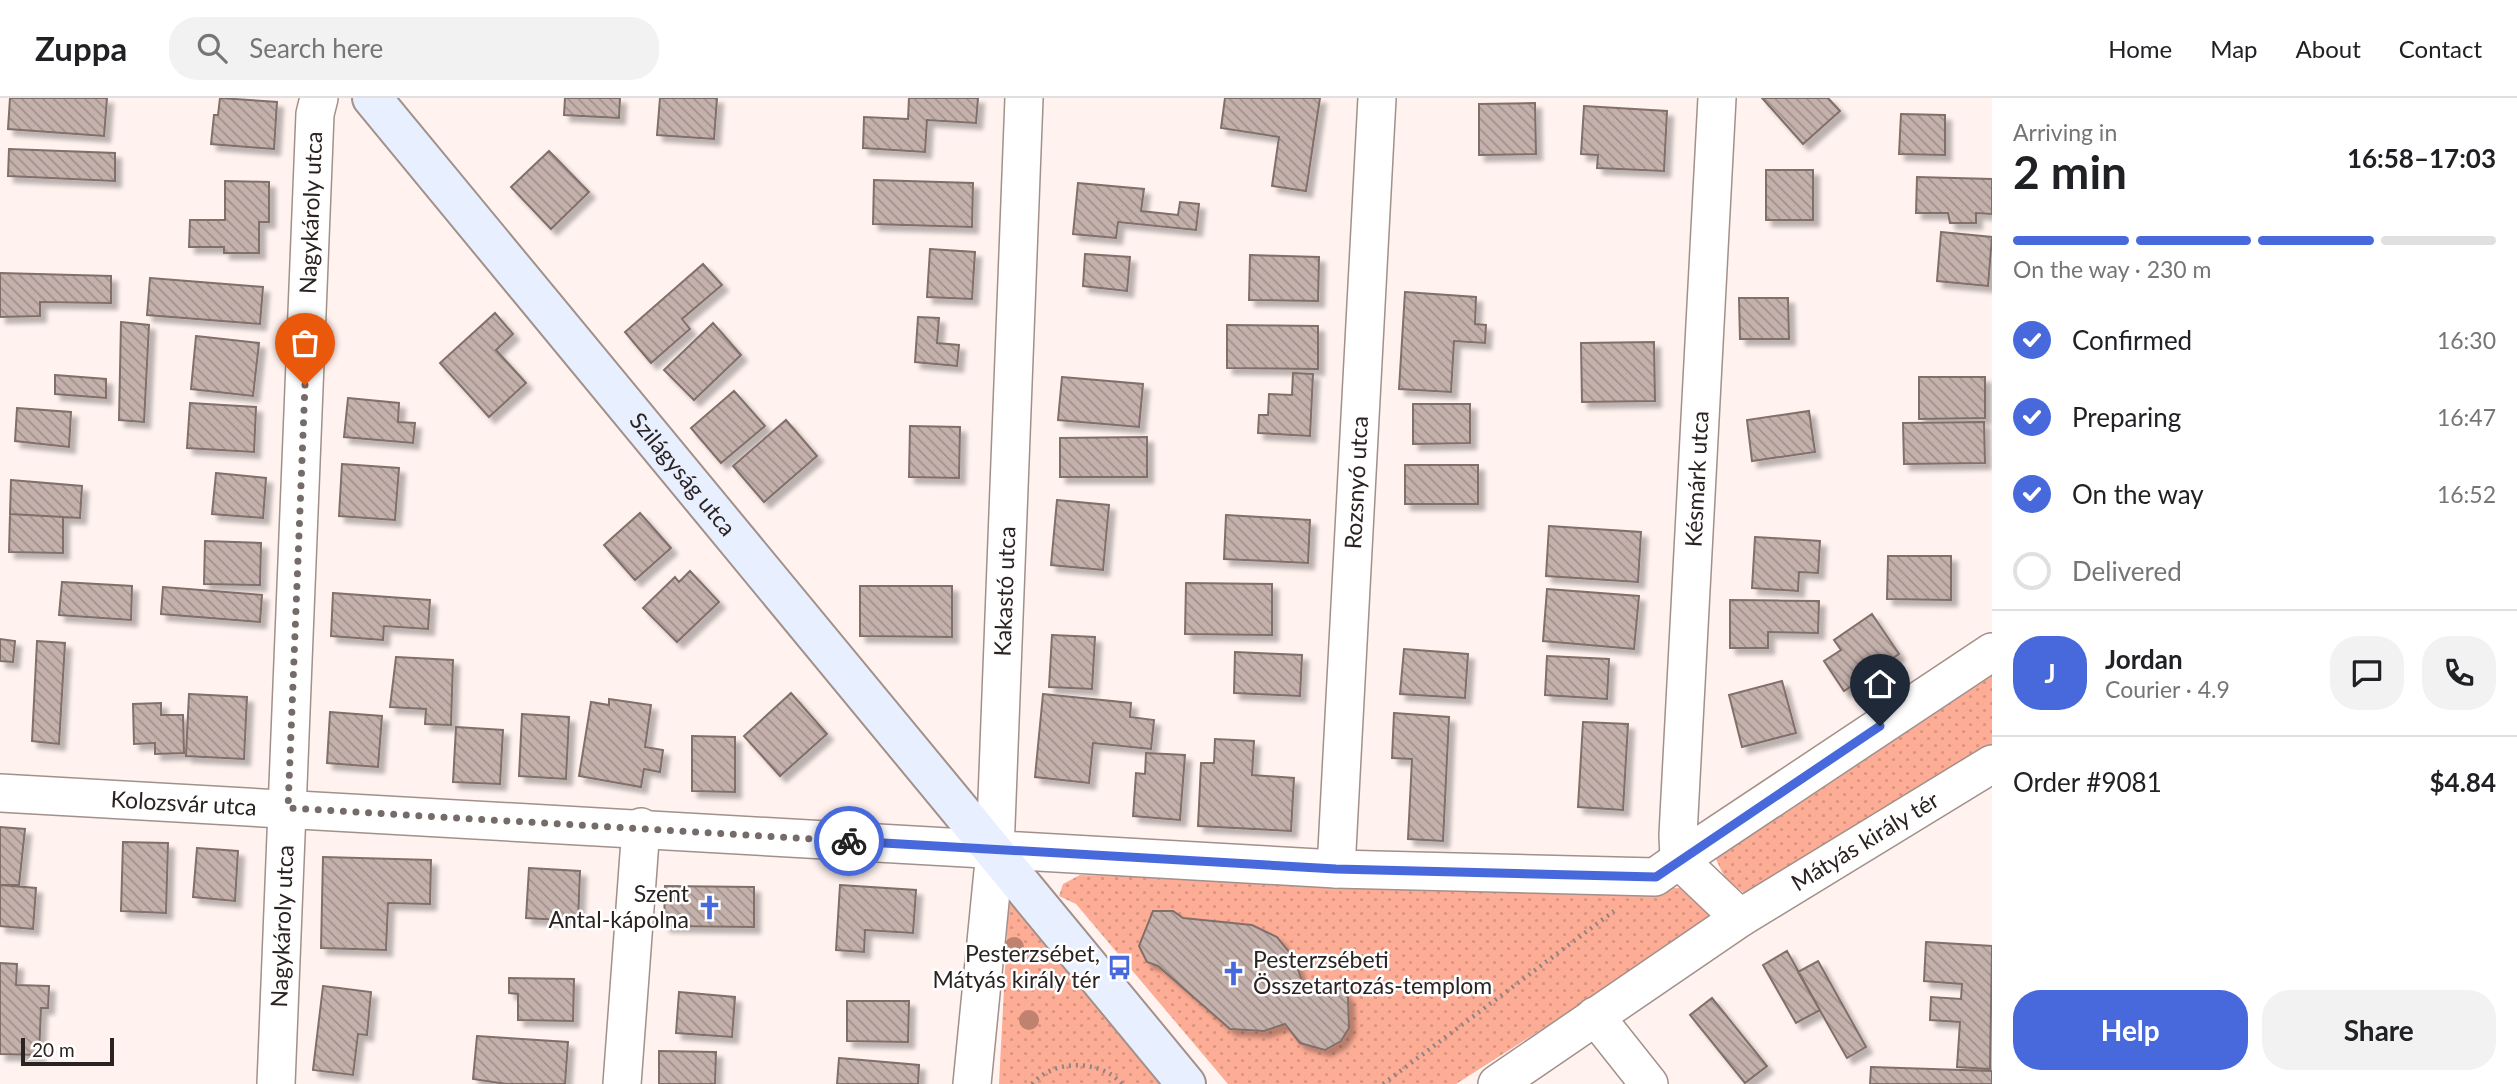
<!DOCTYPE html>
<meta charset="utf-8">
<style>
:root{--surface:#fff;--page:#f2f2f2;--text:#202124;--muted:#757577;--line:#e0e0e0;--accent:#4769dc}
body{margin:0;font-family:Lato,sans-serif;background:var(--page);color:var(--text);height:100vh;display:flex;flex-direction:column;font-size:26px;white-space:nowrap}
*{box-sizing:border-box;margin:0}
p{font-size:23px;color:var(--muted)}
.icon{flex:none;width:38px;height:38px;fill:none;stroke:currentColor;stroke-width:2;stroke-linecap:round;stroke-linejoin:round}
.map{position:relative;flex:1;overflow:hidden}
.sheet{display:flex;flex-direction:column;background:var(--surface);width:525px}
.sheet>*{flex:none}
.scale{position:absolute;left:21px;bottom:18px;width:93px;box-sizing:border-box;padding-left:7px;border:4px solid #2b2321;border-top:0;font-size:19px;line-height:24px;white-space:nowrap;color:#2b2321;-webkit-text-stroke:5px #fff;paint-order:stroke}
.pin{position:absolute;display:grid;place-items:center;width:60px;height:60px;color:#fff;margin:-72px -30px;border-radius:50% 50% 50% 0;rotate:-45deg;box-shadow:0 0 7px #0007}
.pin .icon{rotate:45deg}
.courier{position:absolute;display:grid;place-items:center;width:70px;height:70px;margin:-35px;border:5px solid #4769dc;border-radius:50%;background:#fff;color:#222;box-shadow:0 2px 9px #0007}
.summary em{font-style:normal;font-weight:700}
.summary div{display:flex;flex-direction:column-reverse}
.summary{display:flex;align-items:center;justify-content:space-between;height:119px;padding:0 21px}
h1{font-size:46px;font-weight:700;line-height:52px}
.bar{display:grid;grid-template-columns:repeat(4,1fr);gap:10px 7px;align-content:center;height:84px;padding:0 21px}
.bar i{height:9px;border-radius:5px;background:var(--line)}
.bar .current{background:var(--accent)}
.bar p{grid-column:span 4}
.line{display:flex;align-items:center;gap:18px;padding:0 21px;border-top:2px solid var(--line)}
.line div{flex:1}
.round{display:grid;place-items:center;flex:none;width:74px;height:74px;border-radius:28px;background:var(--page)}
ol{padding:0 21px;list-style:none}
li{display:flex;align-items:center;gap:21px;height:77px}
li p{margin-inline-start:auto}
li .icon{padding:7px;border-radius:50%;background:var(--accent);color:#fff;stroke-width:4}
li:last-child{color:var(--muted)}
li i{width:38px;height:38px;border:4px solid var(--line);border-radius:50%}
.primary-button{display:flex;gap:14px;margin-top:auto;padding:14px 21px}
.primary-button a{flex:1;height:80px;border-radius:28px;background:var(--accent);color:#fff;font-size:28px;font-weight:700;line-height:80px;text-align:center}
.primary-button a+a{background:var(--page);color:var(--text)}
header{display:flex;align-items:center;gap:42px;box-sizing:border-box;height:98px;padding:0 35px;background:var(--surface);border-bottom:2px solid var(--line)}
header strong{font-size:33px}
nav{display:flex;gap:38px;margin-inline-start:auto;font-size:24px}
.search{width:490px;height:63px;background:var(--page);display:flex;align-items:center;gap:18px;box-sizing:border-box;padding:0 24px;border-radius:28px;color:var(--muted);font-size:26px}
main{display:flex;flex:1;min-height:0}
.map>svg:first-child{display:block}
.park{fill:url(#park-dots)}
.building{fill:url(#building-back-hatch);stroke:#816f6a;stroke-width:2;filter:url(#shadow)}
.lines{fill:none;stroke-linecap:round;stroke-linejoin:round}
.street-casing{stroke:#a2908a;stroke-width:40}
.secondary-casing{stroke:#a2908a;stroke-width:42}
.path{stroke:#8e8482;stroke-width:4.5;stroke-dasharray:2 5;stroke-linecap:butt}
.street{stroke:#fff;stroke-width:37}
.secondary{stroke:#e8effe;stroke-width:38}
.tree{fill:#be826e}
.done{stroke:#756b69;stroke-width:7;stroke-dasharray:0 12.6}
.route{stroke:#4769dc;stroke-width:9}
.labels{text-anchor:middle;stroke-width:5;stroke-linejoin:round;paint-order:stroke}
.street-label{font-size:23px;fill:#2b2321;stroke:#fff}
.poi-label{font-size:23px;fill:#2b2321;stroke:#fff;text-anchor:end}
</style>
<header>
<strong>Zuppa</strong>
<div class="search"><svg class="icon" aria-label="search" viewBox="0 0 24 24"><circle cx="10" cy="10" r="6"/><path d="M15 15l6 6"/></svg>Search here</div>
<nav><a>Home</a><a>Map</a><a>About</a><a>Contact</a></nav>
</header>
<main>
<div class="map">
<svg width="1992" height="986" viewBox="0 0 1992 986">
<defs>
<pattern id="park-dots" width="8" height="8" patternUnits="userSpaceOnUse" patternTransform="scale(1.75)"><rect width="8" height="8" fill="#fdac95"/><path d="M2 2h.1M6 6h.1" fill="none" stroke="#d99480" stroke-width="1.8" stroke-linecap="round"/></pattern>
<pattern id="building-back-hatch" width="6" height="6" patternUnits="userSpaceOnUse" patternTransform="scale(1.75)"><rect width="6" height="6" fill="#c5b1ac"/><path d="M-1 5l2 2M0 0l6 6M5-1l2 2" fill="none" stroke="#a0908c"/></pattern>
<filter id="shadow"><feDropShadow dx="6" dy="6" stdDeviation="2" flood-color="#0004"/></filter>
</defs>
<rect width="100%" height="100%" fill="#fff2ef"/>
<!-- park -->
<path class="park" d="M1992,571v76l-242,153 -25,-20 -13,-27z
M1080,777l608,13 26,24 -9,13 -249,159h-228l-152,-180 -17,-8 4,-12z
M1009,795l153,191h-163z"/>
<!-- building -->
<path class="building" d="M10,0h97l-3,38 -96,-7z
M220,0l57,4 -3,47 -63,-5 3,-29h4z
M565,0h55l-1,20 -55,-3z
M660,0h57l-3,41 -57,-4z
M909,0h69l-2,25 -49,-3 -2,32 -62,-4 1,-31 44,2z
M1225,0h95l-14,93 -34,-5 7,-49 -58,-9z
M1762,0h66l12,13 -37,33z
M1535,5l1,51 -57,1v-51z
M1584,8l83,5 -3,60 -67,-3 1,-13 -17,-1z
M1901,16l44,1v40l-46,-1z
M9,51l106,4v28l-107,-5z
M549,53l40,41 -38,37 -40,-42z
M1766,72h47v50h-47z
M1917,79l75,2v35l-16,-1v10h-26l-2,-10h-32z
M874,82l99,3 -1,44 -99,-3z
M225,83l44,1v40h-10v31h-35v-6h-35l1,-27h35z
M1078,85l66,6 -3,22 37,4 2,-13 19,2 -3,26 -78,-8 -2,16 -43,-4z
M1941,134l51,5 -4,49 -51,-5z
M930,151l45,3 -3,47 -45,-2z
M1085,156l45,3 -3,34 -44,-5z
M1250,157l69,2 -1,44 -69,-1z
M703,166l19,21 -40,34 8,10 -39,34 -26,-31z
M0,175l111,3v27l-71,-1v14l-40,1z
M150,180l113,9 -3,37 -113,-9z
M1405,194l71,5 -1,27 11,1 -1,18 -31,-2 -3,51 -52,-3z
M1739,200h49l1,41h-49z
M495,215l18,21 -17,16 30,33 -37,34 -49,-54z
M918,219l21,1 -2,25 22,2 -2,21 -42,-4z
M121,224l28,3 -5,97 -25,-2z
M713,225l28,32 -47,45 -30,-30z
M1227,227l91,1v43l-91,-1z
M196,238l63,7 -6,53 -62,-7z
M1654,244l1,59 -73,1 -1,-59z
M1293,275l20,1 -3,62 -52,-3 1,-18h9l1,-21 23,1z
M55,277l51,4v19l-51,-4z
M1062,279l81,7 -4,43 -81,-7z
M1919,279h66v41l-66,1z
M734,293l31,35 -44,37 -30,-35z
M348,300l51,5 -1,19 17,1 -2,20 -69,-6z
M190,305l66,4 -2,45 -67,-4z
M1413,306h57v39l-57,1z
M17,310l54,4 -2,35 -54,-6z
M1809,313l6,41 -63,9 -5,-41z
M786,322l31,36 -53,46 -31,-36z
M1984,324l1,41 -81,1 -1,-41z
M910,328l50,1 -1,51 -50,-1z
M1147,339v40h-87v-39z
M342,366l57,4 -4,52 -56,-4z
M1405,367h73v39h-73z
M216,375l50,5 -3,40 -51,-4z
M11,382l71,6 -2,32 -70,-4z
M1057,402l52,5 -6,65 -52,-5z
M640,415l31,35 -36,32 -31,-35z
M10,416l53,3v36l-54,-1z
M1226,417l84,5 -2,43 -84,-4z
M1549,428l92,6 -3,50 -92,-6z
M1755,439l65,4 -2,32 -19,-1 -1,19 -46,-3z
M205,443l56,2 -1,42 -56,-1z
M1888,458h63v44l-64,-1z
M690,473l29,31 -42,40 -34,-34 32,-31 4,5z
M62,484l70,4 -1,34 -72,-5z
M1186,485l86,1v51l-87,-1z
M860,488h92v51l-92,-1z
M163,489l99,8 -2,27 -99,-8z
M1547,491l92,7 -5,53 -91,-8z
M333,495l97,7 -2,29 -44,-3 -1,14 -52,-4z
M1730,502l89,1 -1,32 -50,-1v16h-38z
M1872,516l27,40 -55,37 -20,-30 17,-11 -7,-10z
M1052,537l43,2 -3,52 -43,-2z
M0,541l15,2 -2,21 -13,-1z
M37,543l28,2 -6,101 -27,-3z
M1404,551l64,5 -3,44 -65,-4z
M1235,554l67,3 -2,41 -66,-3z
M1547,558l62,3 -2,40 -62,-4z
M396,559l57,3 -2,65 -26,-1 1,-15 -36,-2z
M1782,583l14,52 -54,14 -13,-52z
M791,595l36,41 -47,42 -36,-40z
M189,596l58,3 -3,62 -58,-3z
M1043,596l88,9 -1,14 24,3 -3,29 -58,-6 -4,40 -54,-6z
M609,601l42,6 -6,42 18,3 -3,22 -16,-3 -3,18 -62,-11 12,-74 18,3z
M161,605v12h22l1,38 -29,1v-11l-21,1 -1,-40z
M330,614l52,4 -4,51 -51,-4z
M1394,615l55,4 -6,124 -35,-2 4,-80 -20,-1z
M522,616l47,3 -3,62 -47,-3z
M1583,624l45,2 -5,86 -45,-3z
M456,629l47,3 -3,54 -47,-2z
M692,638l43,1v55l-43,-1z
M1215,641l39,2 -2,34 42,3 -3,53 -93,-5 3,-63h13z
M1146,655l39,2 -5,65 -47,-4 3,-43 9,1z
M0,729l25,2 -6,56h-19z
M123,744l45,1 -2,70 -45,-2z
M197,750l41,3 -3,50 -42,-4z
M323,759l108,3 -1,44 -42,-1 -2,47 -65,-2z
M529,770l51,3 -2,50 -52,-3z
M0,787l36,3 -3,41 -33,-3z
M840,787l76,5 -3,43 -48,-3 -1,22 -28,-2z
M665,788l89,1v40l-90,-1z
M1153,813h20l10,7 69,7 25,12 17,21 8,23 34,2 12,15 1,30 -8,13 -16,9 -25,-7 -15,-19 -21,7 -34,-2 -72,-63 -11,-4 -8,-16z
M1926,844l66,4 -2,123 -33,-2 3,-45 -30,-2 1,-23 30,2 1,-15 -38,-3z
M1787,853l33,59 -24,13 -33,-58z
M1818,863l48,86 -19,11 -49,-86z
M0,865l17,1 -1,21 33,1 -1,22h-7l-2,47 -39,-1z
M509,880l65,1 -1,42 -55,-1v-26l-9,-1z
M323,888l48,6 -4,43 -9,-1 -5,41 -40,-5z
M679,894l56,5 -3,40 -56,-4z
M1712,900l55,68 -22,17 -55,-68z
M847,903h62l-1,41 -61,-1z
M477,938l91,6 -3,42h-59l-33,-5z
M659,953l57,1 -1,32h-56z
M839,960l80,7 -1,19h-81z
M1871,969l121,4v13h-122z"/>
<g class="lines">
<defs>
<g id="street">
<path d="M1717,0l-39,737 1,25 313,-208"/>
<path id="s1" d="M0,695l1336,76 319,8 24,-17 61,58"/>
<path id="s2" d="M1336,771l41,-771"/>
<path d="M1595,918l54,68"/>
<path id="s3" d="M276,986l39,-970 4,-16"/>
<path d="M622,986l19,-257"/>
<path id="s4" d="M972,986l23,-233 29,-753"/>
<path id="s5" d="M1497,986l243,-166 252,-154"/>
</g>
<g id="secondary">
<path id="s6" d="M372,0l814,986"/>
</g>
</defs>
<!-- street casing -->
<use href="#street" class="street-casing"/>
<!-- secondary casing -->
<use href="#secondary" class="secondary-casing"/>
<!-- path -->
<path class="path" d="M1032,986c22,-25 68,-25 90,0
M1383,986l231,-173"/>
<!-- street -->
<use href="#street" class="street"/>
<!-- secondary -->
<use href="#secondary" class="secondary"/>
</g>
<!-- trees -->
<g class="tree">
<circle cx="1014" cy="849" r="10"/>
<circle cx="1029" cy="922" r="10"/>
</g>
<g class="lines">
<!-- done -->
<path class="done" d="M305,287l-17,423 561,33"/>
<!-- route -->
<path class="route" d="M849,743l487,28 320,8 224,-151"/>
</g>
<!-- icons -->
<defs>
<symbol id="church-bare" viewBox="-9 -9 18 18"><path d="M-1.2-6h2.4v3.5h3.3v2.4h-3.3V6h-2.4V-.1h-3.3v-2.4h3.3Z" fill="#4769dc" stroke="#fff" stroke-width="2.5" paint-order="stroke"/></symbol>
<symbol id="bus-bare" viewBox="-9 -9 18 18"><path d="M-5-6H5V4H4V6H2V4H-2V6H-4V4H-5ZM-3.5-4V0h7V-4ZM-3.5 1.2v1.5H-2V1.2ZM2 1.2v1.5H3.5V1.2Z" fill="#4769dc" stroke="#fff" stroke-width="2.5" paint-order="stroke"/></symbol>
</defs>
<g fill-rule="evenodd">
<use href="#church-bare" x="692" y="792" width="35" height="35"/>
<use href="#bus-bare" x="1102" y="852" width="35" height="35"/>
<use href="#church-bare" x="1216" y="858" width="35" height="35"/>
</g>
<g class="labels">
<!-- street labels -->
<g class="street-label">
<text dy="8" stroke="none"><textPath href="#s3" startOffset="872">Nagykároly utca</textPath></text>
<text dy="8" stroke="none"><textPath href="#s6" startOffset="488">Szilágyság utca</textPath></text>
<text transform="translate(1697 381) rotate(-87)" y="8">Késmárk utca</text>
<text dy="8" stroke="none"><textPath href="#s2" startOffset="387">Rozsnyó utca</textPath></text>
<text dy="8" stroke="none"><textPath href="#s4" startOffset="494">Kakastó utca</textPath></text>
<text dy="8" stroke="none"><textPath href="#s1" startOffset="184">Kolozsvár utca</textPath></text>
<text dy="8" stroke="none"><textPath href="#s5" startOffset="441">Mátyás király tér</textPath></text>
<text dy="8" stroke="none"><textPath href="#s3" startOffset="158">Nagykároly utca</textPath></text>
</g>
<!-- poi labels -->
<g class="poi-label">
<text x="689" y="804">Szent<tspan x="689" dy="26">Antal-kápolna</tspan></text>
<text x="1100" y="864">Pesterzsébet,<tspan x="1100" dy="26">Mátyás király tér</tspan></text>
<text x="1253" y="870" text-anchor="start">Pesterzsébeti<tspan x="1253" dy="26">Összetartozás-templom</tspan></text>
</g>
</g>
</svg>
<div class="scale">20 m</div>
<div class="pin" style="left:305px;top:287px;background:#ea580c"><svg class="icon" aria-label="bag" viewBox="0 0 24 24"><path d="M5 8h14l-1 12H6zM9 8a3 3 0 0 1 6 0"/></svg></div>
<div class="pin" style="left:1880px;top:628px;background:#1f2937"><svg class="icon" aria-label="home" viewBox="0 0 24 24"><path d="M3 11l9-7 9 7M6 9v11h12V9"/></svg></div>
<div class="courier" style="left:849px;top:743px"><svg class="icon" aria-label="bike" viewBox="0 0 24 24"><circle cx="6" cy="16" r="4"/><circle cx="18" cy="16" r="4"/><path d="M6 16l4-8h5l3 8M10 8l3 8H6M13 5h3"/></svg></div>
</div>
<section class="sheet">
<div class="summary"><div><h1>2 min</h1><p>Arriving in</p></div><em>16:58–17:03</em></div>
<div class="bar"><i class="current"></i><i class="current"></i><i class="current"></i><i></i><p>On the way · 230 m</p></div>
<ol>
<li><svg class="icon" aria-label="check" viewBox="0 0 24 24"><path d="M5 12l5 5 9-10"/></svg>Confirmed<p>16:30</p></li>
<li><svg class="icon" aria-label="check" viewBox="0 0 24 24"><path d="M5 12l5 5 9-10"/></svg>Preparing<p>16:47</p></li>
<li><svg class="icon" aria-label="check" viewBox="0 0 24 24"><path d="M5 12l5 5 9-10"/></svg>On the way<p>16:52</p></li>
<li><i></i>Delivered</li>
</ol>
<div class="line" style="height:126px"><b class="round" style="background:var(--accent);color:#fff">J</b><div><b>Jordan</b><p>Courier · 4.9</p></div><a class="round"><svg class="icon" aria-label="chat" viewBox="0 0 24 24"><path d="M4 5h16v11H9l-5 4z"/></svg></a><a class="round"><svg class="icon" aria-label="phone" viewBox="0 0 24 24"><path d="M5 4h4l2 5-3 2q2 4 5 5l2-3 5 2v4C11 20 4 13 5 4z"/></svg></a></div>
<div class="line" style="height:91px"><div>Order #9081</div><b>$4.84</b></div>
<div class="primary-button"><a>Help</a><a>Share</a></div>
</section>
</main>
